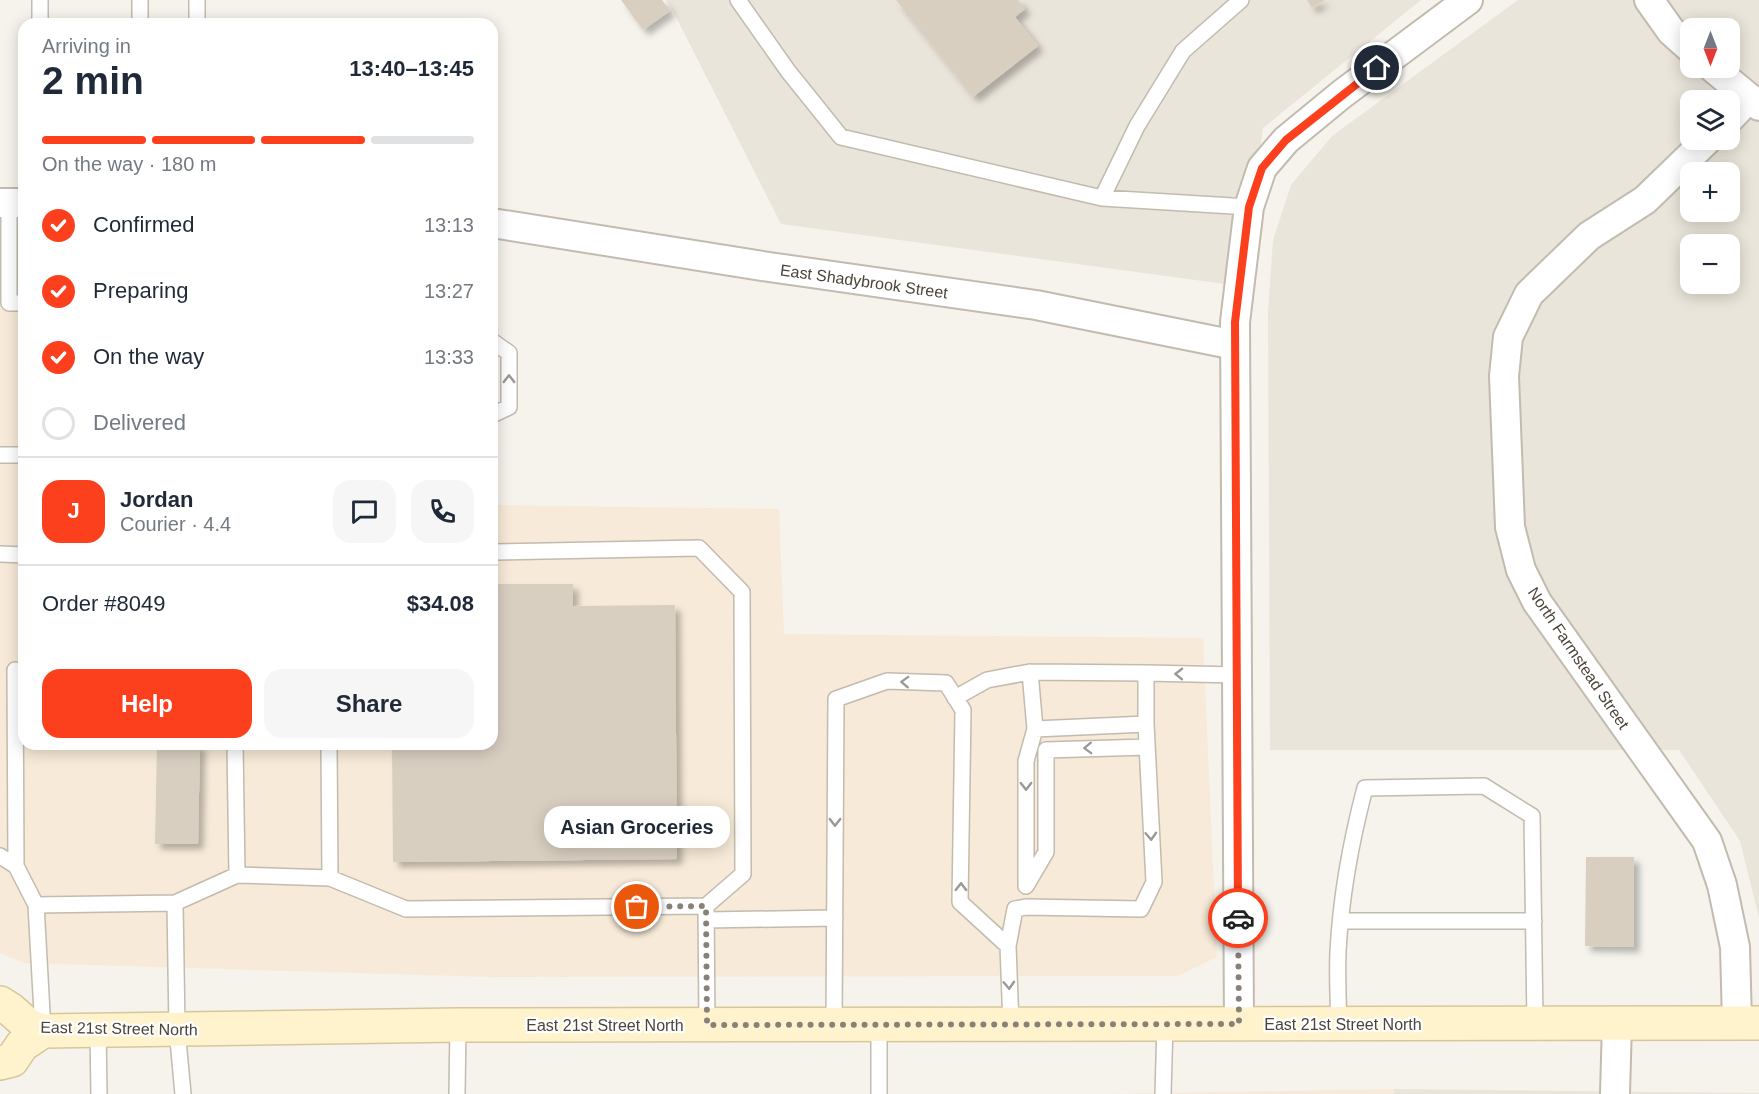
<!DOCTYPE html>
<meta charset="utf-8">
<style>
:root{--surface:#fff;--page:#f6f6f7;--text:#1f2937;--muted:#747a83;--line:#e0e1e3;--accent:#fc3f1d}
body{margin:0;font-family:Helvetica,sans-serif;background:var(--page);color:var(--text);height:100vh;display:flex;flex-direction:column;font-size:22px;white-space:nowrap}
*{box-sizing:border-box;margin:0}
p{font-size:20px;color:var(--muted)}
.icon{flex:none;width:33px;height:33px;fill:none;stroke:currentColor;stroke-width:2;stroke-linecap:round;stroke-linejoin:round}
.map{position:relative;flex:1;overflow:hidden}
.drawer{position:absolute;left:18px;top:18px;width:480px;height:732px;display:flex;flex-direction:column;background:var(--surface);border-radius:18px;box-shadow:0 3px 15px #0003}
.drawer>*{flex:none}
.needle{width:39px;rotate:180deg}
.fabs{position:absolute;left:1680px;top:18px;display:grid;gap:12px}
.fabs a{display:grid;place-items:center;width:60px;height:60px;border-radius:12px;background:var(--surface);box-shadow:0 3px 15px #0003;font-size:30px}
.pin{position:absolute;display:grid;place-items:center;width:51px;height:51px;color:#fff;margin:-26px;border:3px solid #fff;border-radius:50%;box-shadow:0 2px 6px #0007}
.courier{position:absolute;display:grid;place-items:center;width:60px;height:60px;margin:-30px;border:4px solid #fc3f1d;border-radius:50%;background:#fff;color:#222;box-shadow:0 2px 8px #0007}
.bubble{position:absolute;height:42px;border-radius:18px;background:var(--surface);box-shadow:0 3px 15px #0003;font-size:20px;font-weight:600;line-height:42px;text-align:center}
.head em{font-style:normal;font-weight:600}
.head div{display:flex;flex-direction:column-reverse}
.head{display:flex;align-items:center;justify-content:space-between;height:102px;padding:0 24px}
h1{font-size:39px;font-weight:600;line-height:45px}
.bar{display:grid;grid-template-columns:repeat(4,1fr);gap:9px 6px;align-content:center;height:72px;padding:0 24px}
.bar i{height:8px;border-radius:4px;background:var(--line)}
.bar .on{background:var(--accent)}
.bar p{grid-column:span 4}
.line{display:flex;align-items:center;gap:15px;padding:0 24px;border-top:2px solid var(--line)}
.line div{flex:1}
.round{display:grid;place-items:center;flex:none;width:63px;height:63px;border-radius:18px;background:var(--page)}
ol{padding:0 24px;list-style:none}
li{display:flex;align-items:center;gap:18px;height:66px}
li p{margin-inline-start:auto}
li .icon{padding:6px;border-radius:50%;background:var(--accent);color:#fff;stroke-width:4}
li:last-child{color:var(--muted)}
li i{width:33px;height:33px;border:3px solid var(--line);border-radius:50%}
.action{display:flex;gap:12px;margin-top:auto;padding:12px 24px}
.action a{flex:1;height:69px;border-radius:18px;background:var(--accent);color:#fff;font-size:24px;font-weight:600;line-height:69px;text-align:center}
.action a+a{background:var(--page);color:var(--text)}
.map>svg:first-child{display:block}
.residential{fill:#eae5da;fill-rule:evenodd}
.commercial{fill:#f7ead8}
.building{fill:#d8cfc1;filter:url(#shadow)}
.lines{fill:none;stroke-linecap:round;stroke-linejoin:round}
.service-casing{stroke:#c2bbae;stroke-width:18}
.minor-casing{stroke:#c2bbae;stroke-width:32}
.secondary-casing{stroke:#d6c79b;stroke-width:36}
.service{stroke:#fff;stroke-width:15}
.minor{stroke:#fff;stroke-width:28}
.secondary{stroke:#fff3cd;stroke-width:33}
.oneway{stroke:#9c9892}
.done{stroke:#878178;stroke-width:6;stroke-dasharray:0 10.8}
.route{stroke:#fc3f1d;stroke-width:8}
.labels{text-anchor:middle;stroke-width:4.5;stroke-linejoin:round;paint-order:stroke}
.street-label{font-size:16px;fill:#4b4439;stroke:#fff}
</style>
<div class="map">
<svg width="1759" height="1094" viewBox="0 0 1759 1094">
<defs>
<filter id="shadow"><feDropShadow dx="5.5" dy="5.5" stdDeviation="3" flood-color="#0004"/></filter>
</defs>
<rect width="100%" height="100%" fill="#f6f3ec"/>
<!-- residential -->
<path class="residential" d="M666,0h755l-158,128 -23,158 -459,-62 -109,-215z
M1518,0h241v918l-19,-77 -61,-91h-409l-2,-438 5,-72 18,-55 41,-49zM1690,28h40v40h-40zM1690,100h40v40h-40zM1690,172h40v40h-40zM1690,244h40v40h-40z
M1394,1089l365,4v1h-366z"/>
<!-- commercial -->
<path class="commercial" d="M24,237v507h468v-239l287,4 5,125 419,4 14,319 -39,19 -687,1 -468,-14 -23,-10v-715z
M1394,1089l-1,5h-289z"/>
<!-- building -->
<path class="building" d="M621,0h41l8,11 -27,19z
M896,0h122l7,9 -10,8 23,29 -65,51z
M1307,0h18l-13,8z
M494,584h79v22l102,-1 2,254 -284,3 -1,-118h100v-139h2z
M157,744h43l-2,100h-43z
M1586,857h48v90l-49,-1z"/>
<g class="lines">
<defs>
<path id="service" d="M140,0v24
M197,0v24
M738,0l50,71 53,66 261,61 35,-72 46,-75 58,-51
M40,24v-24
M1102,198l147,9
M9,203v100h15
M492,341l17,12v54l-17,8
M0,455h24
M492,552l207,-4 43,44 1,282 -37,32
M0,554l24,1
M15,670l1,196
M955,698l32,-18 43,-8 116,1
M1035,729l111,-5
M235,744l2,131
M329,744l1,134
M0,856l16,10 20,39 7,126
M1026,884v-123l9,-32 -5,-57
M1026,886l20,-34v-102l101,-3
M175,903l62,-28 93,3 76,31 300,-3 1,119
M36,905l139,-2 2,126 6,65
M706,920l129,-2
M1341,921h193
M1339,1024c-1,-24 -2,-49 -1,-73 3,-55 13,-110 27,-163l119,-2 48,30 3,207
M834,1025l2,-326 51,-18 59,2 17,27 -3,192 48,44
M879,1025v69
M1011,1025l-3,-79 7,-37 11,-2 115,2 13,-27 -8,-158v-51l91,2
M98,1030l1,64
M457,1094l1,-69
M1163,1094l2,-70"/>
<path id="minor" d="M1649,0l22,31 19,17
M1713,68l46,38
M1730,118l19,-20
M1707,140l-62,60 -56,36 -60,58 -21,43 -4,39 6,151 11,43 16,32 170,239 15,44 13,62 2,76
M0,203h24
M492,223l277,44 267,38 199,40
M1239,1024l-4,-702 14,-115 13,-39 24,-28 56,-46 126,-94
M1615,1094l2,-71"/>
<path id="secondary" d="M0,1003l11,7 18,16 14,5 415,-6 1301,-2
M0,1063l12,-3 10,-15 21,-14"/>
</defs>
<!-- service casing -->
<use href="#service" class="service-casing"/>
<!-- minor casing -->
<use href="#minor" class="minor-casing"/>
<!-- secondary casing -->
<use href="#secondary" class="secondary-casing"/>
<!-- service -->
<use href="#service" class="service"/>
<!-- minor -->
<use href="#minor" class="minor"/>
<!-- secondary -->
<use href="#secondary" class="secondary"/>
</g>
<!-- one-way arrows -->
<defs><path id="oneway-chevron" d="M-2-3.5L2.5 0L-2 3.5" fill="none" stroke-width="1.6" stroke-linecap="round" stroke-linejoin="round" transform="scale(1.5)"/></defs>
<g class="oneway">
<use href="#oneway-chevron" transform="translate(509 379) rotate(-90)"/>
<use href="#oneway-chevron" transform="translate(1179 674) rotate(-179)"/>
<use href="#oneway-chevron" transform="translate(905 682) rotate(-178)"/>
<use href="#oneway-chevron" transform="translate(1088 748) rotate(178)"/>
<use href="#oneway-chevron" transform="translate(1026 786) rotate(90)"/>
<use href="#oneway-chevron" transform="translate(835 822) rotate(90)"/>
<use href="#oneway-chevron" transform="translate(1151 836) rotate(87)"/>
<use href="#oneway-chevron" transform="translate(961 887) rotate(-89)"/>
<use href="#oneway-chevron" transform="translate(1009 985) rotate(87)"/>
</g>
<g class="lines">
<!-- done -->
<path class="done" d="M637,907l69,-1 1,119 532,-1 -1,-106"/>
<!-- route -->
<path class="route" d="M1238,918l-3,-596 14,-115 13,-39 24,-28 91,-72"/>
</g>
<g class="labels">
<!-- street labels -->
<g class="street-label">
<text transform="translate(864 281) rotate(8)" y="6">East Shadybrook Street</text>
<text transform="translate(1579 658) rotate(56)" y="6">North Farmstead Street</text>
<text x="1343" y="1030">East 21st Street North</text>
<text x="605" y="1031">East 21st Street North</text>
<text transform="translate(119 1028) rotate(1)" y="6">East 21st Street North</text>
</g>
</g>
</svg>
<div class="fabs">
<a><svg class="needle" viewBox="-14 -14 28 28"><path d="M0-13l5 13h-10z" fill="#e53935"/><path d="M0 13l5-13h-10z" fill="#747a83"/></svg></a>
<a><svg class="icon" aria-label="layers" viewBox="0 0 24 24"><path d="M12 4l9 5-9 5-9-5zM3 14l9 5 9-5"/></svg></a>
<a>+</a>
<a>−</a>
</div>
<div class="pin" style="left:637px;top:907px;background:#ea580c"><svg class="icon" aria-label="bag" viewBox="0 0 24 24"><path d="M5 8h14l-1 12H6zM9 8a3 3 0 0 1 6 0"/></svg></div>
<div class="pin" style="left:1377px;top:68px;background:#1f2937"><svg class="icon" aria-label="home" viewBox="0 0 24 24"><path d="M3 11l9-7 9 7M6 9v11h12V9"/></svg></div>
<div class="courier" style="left:1238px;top:918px"><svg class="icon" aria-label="car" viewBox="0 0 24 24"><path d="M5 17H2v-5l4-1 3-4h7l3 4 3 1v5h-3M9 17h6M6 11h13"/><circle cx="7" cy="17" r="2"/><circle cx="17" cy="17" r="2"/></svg></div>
<div class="bubble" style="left:544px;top:806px;width:186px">Asian Groceries</div>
<section class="drawer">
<div class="head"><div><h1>2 min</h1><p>Arriving in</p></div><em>13:40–13:45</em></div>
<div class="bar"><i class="on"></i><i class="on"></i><i class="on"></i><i></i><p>On the way · 180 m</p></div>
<ol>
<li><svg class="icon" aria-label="check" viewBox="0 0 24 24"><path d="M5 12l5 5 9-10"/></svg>Confirmed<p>13:13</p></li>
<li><svg class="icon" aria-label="check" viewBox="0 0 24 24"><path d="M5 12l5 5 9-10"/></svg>Preparing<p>13:27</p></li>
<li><svg class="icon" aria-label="check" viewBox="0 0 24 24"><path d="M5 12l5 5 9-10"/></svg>On the way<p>13:33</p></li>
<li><i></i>Delivered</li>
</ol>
<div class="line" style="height:108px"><b class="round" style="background:var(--accent);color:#fff">J</b><div><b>Jordan</b><p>Courier · 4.4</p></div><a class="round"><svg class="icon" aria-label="chat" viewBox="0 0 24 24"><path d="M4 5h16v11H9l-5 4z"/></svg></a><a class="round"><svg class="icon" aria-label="phone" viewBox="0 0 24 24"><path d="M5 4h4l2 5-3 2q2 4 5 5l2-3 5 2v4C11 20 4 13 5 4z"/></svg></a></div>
<div class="line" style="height:78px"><div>Order #8049</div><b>$34.08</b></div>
<div class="action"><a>Help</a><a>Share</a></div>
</section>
</div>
